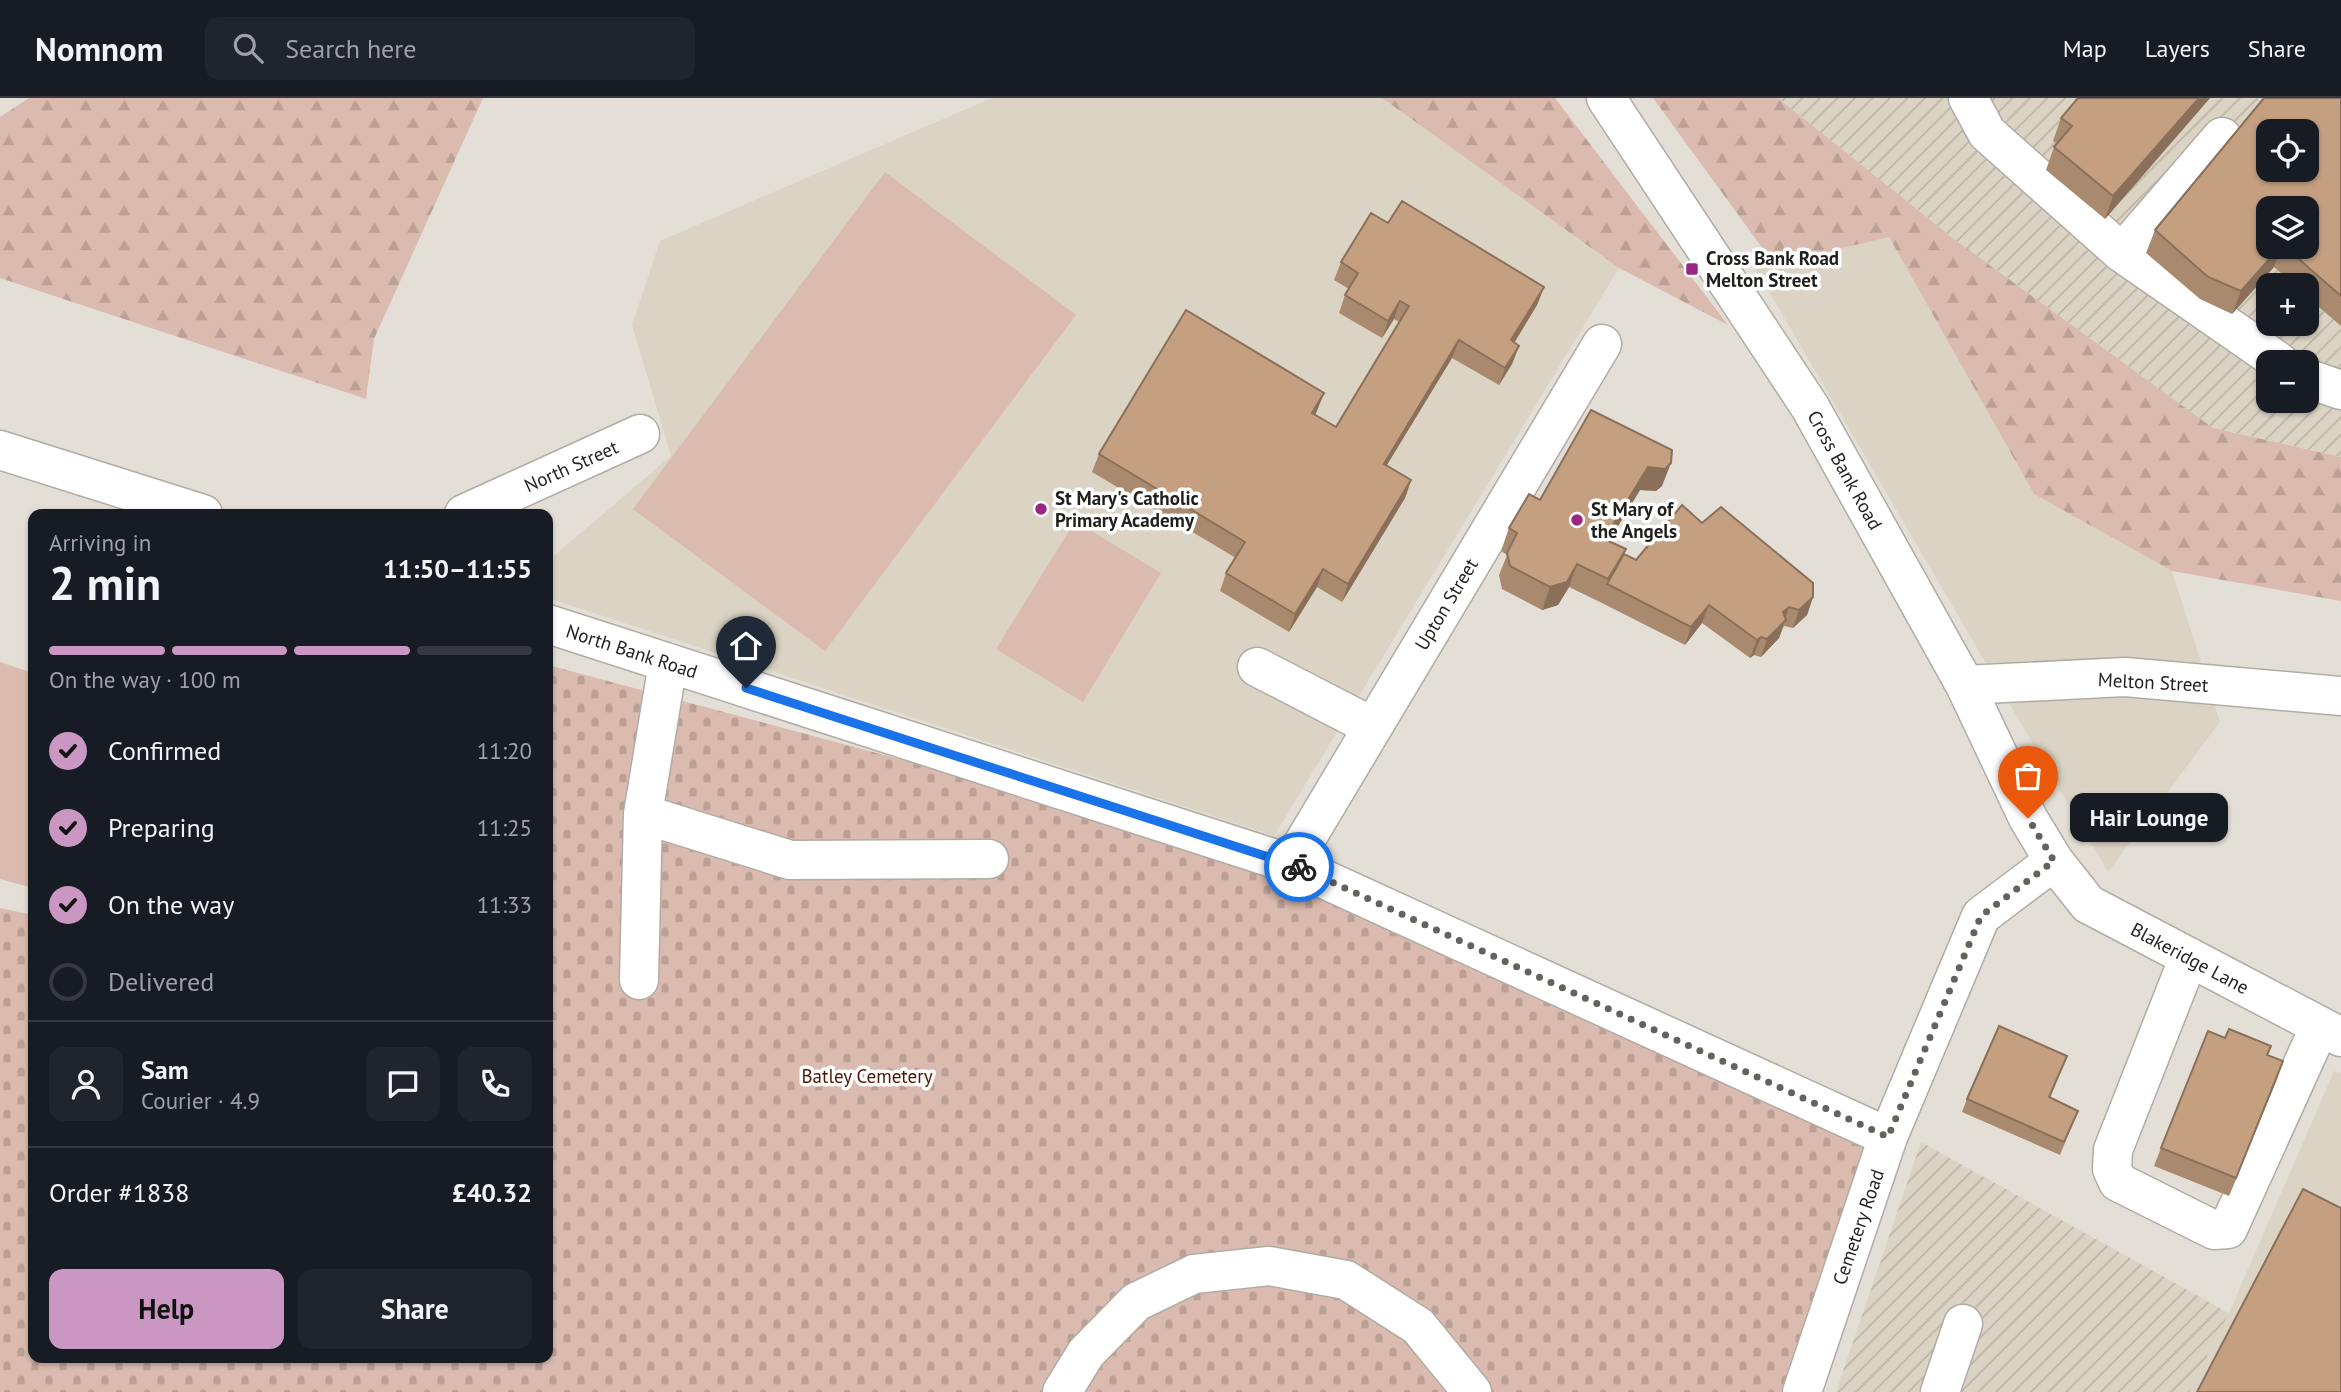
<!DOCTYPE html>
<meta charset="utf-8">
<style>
:root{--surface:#171b24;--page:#20242c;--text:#f1f3f6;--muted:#9ea1a6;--line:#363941;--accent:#ca97c2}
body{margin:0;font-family:"PT Sans",sans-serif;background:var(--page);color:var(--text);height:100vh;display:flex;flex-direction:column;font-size:26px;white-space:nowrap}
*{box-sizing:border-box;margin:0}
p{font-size:23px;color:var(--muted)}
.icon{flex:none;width:38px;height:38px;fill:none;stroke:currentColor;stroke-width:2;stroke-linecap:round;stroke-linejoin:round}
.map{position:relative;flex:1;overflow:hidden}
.sheet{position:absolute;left:28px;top:411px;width:525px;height:854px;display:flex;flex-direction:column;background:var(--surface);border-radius:14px;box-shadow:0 2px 5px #0004}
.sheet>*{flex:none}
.buttons{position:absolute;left:2256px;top:21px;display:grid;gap:14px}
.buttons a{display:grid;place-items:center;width:63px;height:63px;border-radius:14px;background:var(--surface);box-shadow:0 2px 5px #0004;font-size:35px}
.pin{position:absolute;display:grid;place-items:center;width:60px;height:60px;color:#fff;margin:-72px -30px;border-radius:50% 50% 50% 0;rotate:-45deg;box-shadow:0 0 7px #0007}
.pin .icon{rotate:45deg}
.courier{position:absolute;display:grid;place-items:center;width:70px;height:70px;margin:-35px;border:5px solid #1a73e8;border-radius:50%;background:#fff;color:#222;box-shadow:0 2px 9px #0007}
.bubble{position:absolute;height:49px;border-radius:14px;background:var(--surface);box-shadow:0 2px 5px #0004;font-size:23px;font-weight:800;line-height:49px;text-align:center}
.overview em{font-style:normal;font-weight:800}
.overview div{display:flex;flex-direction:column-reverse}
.overview{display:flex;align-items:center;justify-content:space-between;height:119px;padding:0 21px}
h1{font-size:46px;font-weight:800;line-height:52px}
.bar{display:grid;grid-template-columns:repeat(4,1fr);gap:10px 7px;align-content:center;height:84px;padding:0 21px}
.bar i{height:9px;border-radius:5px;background:var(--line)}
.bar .selected{background:var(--accent)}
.bar p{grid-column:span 4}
.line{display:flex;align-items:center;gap:18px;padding:0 21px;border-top:2px solid var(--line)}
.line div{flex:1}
.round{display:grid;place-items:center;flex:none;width:74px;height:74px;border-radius:14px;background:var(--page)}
ol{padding:0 21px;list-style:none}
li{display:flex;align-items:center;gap:21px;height:77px}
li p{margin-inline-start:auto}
li .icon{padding:7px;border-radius:50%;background:var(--accent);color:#111;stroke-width:4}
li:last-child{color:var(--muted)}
li i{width:38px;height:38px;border:4px solid var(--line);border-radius:50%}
.cta{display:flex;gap:14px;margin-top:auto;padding:14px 21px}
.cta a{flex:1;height:80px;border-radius:14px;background:var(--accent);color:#111;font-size:28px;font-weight:800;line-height:80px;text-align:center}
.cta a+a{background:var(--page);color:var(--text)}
header{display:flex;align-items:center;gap:42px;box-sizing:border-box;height:98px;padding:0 35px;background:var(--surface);border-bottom:2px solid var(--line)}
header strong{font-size:33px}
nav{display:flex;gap:38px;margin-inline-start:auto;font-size:24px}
.search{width:490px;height:63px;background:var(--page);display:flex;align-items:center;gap:18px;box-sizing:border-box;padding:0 24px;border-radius:14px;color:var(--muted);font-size:26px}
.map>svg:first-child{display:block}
.built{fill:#dbd3c3}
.industrial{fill:url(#industrial-furrows);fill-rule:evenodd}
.forest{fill:url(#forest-firs)}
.cemetery{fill:url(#cemetery-stones)}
.green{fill:#dbbbaf}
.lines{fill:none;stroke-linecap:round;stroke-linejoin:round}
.minor-casing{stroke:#b1aca3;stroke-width:41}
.minor{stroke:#fff;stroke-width:38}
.wall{fill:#a98a6e;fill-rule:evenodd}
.shaded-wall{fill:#8a705a}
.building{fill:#c5a080;stroke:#8a705a;stroke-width:2;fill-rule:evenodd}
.done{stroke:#65625d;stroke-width:7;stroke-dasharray:0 12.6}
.route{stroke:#1a73e8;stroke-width:9}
.poi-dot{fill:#9a2683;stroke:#fff;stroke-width:2.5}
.labels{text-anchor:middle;stroke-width:7;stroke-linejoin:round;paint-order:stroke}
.poi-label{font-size:19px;font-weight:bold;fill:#211f1c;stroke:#fff;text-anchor:start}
.street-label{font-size:19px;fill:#211f1c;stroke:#fff}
.park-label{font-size:19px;fill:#4f1500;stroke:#fff}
</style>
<header>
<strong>Nomnom</strong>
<div class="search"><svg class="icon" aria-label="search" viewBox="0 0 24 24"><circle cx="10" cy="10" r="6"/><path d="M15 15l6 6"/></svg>Search here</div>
<nav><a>Map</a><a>Layers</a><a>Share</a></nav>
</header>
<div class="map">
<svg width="2341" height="1294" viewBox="0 0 2341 1294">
<defs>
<pattern id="industrial-furrows" width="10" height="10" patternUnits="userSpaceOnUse" patternTransform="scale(1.75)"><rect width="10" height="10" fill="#dbd3c3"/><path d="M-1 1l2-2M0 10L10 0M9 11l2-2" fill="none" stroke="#bcb5a7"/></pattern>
<pattern id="forest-firs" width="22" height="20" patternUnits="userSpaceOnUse" patternTransform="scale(1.75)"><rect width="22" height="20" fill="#dbbbaf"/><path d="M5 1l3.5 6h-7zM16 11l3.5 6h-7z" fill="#bca096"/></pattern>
<pattern id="cemetery-stones" width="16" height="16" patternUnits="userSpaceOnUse" patternTransform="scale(1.75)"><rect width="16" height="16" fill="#dbbbaf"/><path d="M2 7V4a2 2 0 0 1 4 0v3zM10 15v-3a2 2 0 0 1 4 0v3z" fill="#bca096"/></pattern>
</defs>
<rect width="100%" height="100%" fill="#e4dfd6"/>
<!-- built -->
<path class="built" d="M992,0h390l237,170 -345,568 -726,-238v-37l123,-105 -39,-131 28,-84z
M1889,139l145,257 138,77 48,151 -112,150 -353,-604z
M2334,973l7,3v318h-152l40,-79z"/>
<!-- industrial -->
<path class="industrial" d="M1778,0h563v359l-128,-29 -259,-189zM2268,33h38v39h-38zM2268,110h38v39h-38zM2268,187h38v39h-38zM2268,264h38v39h-38z
M1921,1044l308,171 -40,79h-353z"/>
<!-- forest -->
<path class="forest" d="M29,0h454l-109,241 -8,60 -366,-121v-161z
M1382,0h173l173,227 -109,-57z
M1653,0h125l176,141 259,189 128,29v144l-169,-30 -138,-77 -145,-257 -115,27z"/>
<!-- cemetery -->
<path class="cemetery" d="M548,567l743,199 597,273 -86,255h-1802v-484l33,7v443h515z"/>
<!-- green -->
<path class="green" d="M885,74l191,143 -251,336 -192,-142z
M1075,423l86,52 -78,129 -87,-53z
M0,564l33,11v215l-33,-9z"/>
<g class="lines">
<defs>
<path id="minor" d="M1606,0l204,309 155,278 63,133 26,43 34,43 253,133
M1968,0l19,35 135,120 157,109
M2122,155l100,-116
M2306,280l35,12
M0,352l203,64
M464,416l176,-80
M548,526l743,240 597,273
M1257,569l116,60
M1965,587l160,-8 216,19
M643,716l147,46 199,-1
M1291,766l311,-520
M2189,859l-76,193 -1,19 6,13 96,48 14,-1 92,-203
M639,882l4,-166 25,-151
M1062,1294l24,-39 50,-51 58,-28 75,-8 77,14 72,46 54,66
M1802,1294l86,-255 93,-221 73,-55
M1940,1294l23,-68"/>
</defs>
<!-- minor casing -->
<use href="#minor" class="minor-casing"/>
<!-- minor -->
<use href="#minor" class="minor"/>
</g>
<!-- wall -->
<path class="wall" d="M2210,0l-105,121 -59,-49 8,-23 3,-3 -4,-3 8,-23z
M2341,0v228l-35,-30v-11h-11l-21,-18 -42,47 -32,-15 -54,-46 9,-23zM2306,110v39h-38z
M1388,125l156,64 -7,18 -23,38 5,3 -7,18 -13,21 -47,-27 -65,107 24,15 -6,18 -63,104 -25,-15 -28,45 -69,-41 6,-18 10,-15 -144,-86 7,-18 218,-43 -2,4 21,12 63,-105 -5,-3 -12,19 -43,-25 6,-18 4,-6 -15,-9 7,-18z
M1662,388l-6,5 -16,-1 -31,51 15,13 12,6 66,-37 111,74 -6,18 -14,13 -9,-2 -5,12 -18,19 -7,-2 -4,3 -48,-35 -17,22 -85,-43 -31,-15 -11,18 -16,5 -40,-21 -3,-14 8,-20 -6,-4 8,-23 31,-28z
M2268,957l9,24 -48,117 -75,-30 7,-18z
M2067,958l-17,42 28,13 -18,44 -98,-43 5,-13z"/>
<!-- shaded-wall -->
<path class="shaded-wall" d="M2199,0h11l-105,121 8,-23z
M2280,149h1l-7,20 -42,47 9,-23z
M1544,189l-7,18 -32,53 6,-18z
M1400,203l-6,18 -12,19 6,-17z
M1459,242l-7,18 -75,123 7,-17z
M1519,248l-7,18 -13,21 6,-17z
M1324,295l-7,18 -12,19 7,-17z
M1671,365l-9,23 -6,5 -16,-1 -44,72 8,-23 44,-72z
M1411,382l-6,18 -63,104 6,-18z
M1577,466l-8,23 -11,18 -16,5 8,-23z
M1323,471l-6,18 -28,45 6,-18z
M1813,499l-6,18 -14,13 6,-18z
M1709,507l-7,18 -17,22 6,-18z
M1789,509l-10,31 -18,19 6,-18 16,-27z
M1761,539l-7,18 -4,3 7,-18z
M2283,963l-6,18 -48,117 7,-18z"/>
<!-- building -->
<path class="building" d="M2078,0h121l-86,98 -59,-49 18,-21 -11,-8z
M2264,0h77v198l-56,-49h21v-39h-38v39h12l-39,44 -33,-14 -53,-47zM2268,33h38v39h-38z
M1402,103l142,86 -33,53 8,6 -14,22 -46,-28 -75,124 27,16 -63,104 -25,-15 -28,45 -69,-41 19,-31 -146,-88 87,-144 138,83 -12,20 24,14 73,-121 -9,-5 -12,20 -43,-26 13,-22 -17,-11 30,-49 17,10z
M1591,312l81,40 -1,13 -6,6 -17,-2 -44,72 22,10 -18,30 -31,-15 -10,18 -17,5 -40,-21 -3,-13 10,-20 -8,-5 20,-34 11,6z
M1682,407l20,18 19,-16 92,76v14l-14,13 -10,-3 -6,5 3,8 -19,19 -6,-2 -4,3 -48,-35 -18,22 -84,-43 17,-30 12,6z
M1999,928l68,30 -18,41 29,14 -14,31 -97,-43z
M2229,931l42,17 -4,9 16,6 -47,117 -75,-30 47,-117 17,7z
M2303,1091l38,19v184h-144z"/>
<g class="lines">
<!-- done -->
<path class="done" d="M1299,769l589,270 93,-221 73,-55 -26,-43"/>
<!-- route -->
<path class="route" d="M746,590l553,179"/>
</g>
<!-- markers -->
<g class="poi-dot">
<rect x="1685" y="164" width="14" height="14" rx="3.5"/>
<circle cx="1041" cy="411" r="7"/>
<circle cx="1577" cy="422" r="7"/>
</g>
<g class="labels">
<!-- poi labels -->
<g class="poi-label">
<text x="1706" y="167">Cross Bank Road<tspan x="1706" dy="22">Melton Street</tspan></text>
<text x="1055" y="407">St Mary's Catholic<tspan x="1055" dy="22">Primary Academy</tspan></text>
<text x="1591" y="418">St Mary of<tspan x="1591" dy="22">the Angels</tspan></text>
</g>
<!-- street labels -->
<g class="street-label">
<text transform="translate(571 368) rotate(-24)" y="7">North Street</text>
<text transform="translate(1845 372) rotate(61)" y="7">Cross Bank Road</text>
<text transform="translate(1446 506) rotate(-59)" y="7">Upton Street</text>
<text transform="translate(632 553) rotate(18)" y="7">North Bank Road</text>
<text transform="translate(2153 584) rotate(3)" y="7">Melton Street</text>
<text transform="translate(2190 860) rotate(28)" y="7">Blakeridge Lane</text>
<text transform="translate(1858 1129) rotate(-71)" y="7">Cemetery Road</text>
</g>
<!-- park labels -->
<g class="park-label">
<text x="867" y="985">Batley Cemetery</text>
</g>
</g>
</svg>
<div class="buttons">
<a><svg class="icon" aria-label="locate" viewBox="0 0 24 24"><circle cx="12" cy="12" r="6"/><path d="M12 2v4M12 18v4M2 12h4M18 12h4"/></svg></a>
<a><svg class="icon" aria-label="layers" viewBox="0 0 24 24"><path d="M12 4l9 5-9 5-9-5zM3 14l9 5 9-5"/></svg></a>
<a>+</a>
<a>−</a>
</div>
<div class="pin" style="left:2028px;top:720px;background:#ea580c"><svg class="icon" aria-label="bag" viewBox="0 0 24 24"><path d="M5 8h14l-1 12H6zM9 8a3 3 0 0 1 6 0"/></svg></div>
<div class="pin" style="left:746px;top:590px;background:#1f2937"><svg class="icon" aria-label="home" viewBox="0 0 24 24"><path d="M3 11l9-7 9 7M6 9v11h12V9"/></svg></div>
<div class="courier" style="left:1299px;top:769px"><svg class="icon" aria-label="bike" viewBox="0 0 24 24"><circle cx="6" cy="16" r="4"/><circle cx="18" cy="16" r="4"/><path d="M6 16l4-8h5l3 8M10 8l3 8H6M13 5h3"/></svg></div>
<div class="bubble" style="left:2070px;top:695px;width:158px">Hair Lounge</div>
<section class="sheet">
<div class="overview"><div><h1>2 min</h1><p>Arriving in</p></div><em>11:50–11:55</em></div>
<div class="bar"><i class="selected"></i><i class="selected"></i><i class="selected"></i><i></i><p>On the way · 100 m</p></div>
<ol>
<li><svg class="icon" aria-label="check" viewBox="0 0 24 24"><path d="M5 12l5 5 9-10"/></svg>Confirmed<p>11:20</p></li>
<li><svg class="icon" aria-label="check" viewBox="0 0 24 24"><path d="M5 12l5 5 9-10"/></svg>Preparing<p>11:25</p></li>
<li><svg class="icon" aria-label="check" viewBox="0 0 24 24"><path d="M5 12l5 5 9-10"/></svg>On the way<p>11:33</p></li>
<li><i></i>Delivered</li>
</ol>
<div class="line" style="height:126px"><a class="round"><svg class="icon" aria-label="person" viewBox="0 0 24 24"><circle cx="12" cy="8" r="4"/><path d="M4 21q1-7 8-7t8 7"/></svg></a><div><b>Sam</b><p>Courier · 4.9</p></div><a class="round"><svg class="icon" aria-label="chat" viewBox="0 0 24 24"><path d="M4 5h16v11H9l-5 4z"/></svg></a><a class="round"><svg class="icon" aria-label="phone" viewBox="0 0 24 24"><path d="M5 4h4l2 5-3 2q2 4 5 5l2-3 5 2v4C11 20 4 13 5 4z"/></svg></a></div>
<div class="line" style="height:91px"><div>Order #1838</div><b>£40.32</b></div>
<div class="cta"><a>Help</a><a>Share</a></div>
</section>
</div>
